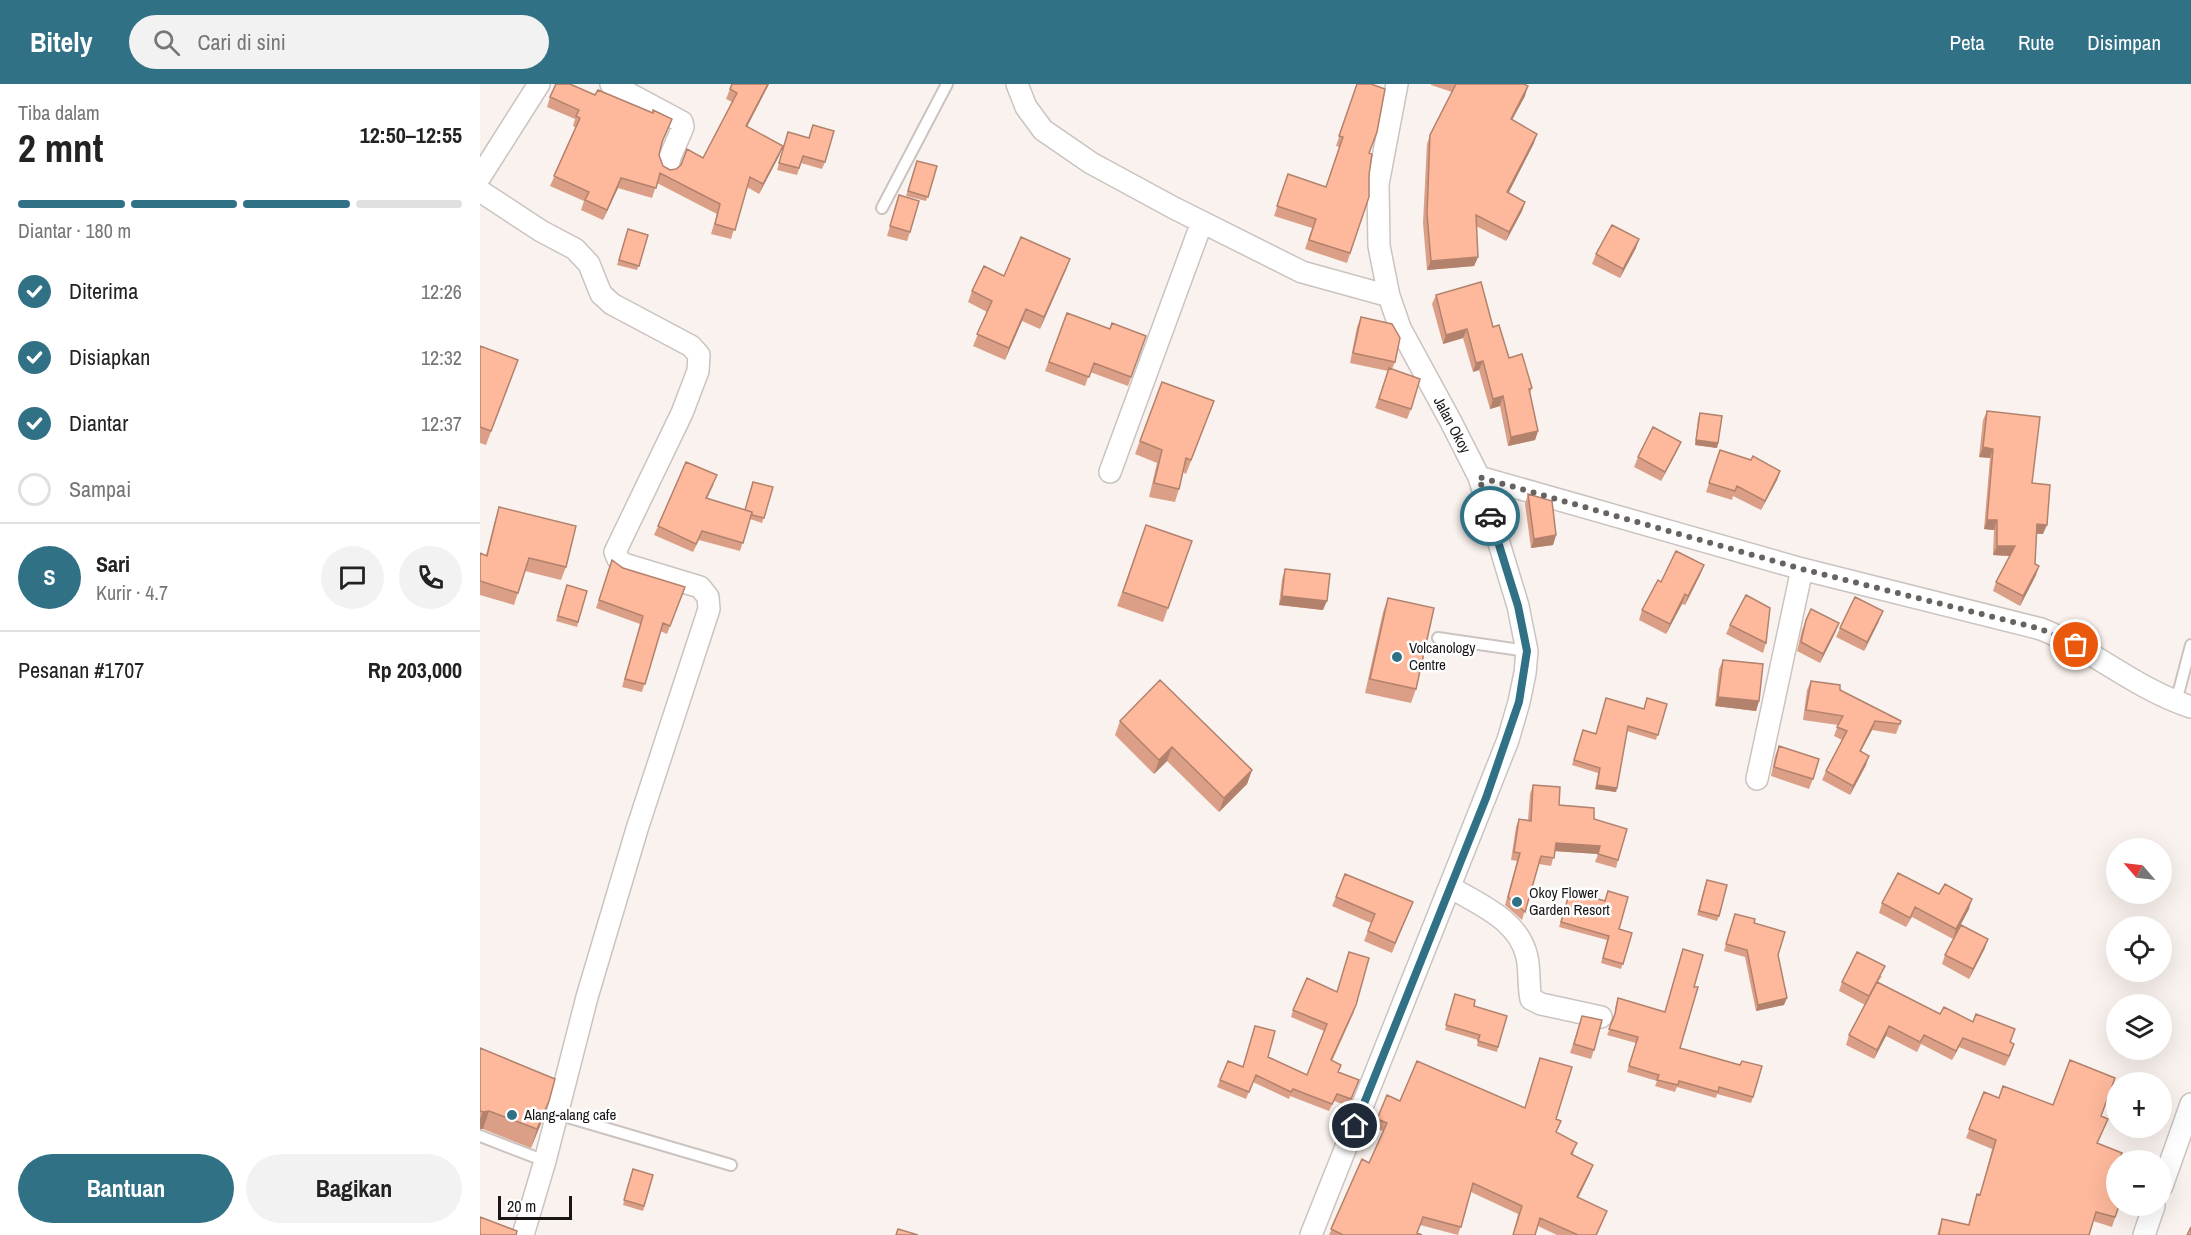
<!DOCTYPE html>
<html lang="id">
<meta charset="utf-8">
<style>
:root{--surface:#fff;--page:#f2f2f2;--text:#222;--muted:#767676;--line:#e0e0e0;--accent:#317186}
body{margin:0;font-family:"Archivo Narrow",sans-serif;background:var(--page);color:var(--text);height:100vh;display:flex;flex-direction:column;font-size:22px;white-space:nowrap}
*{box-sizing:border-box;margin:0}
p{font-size:20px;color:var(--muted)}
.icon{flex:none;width:33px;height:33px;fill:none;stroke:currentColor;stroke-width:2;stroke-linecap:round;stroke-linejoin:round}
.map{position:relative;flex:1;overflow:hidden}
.drawer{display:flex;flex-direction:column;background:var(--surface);width:480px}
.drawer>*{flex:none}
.needle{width:39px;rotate:298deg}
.fabs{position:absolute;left:1626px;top:754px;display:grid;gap:12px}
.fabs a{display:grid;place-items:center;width:66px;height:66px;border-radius:50%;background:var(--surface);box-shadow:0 6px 24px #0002;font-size:30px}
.scale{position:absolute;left:18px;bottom:15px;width:74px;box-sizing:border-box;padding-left:6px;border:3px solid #191615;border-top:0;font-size:16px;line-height:21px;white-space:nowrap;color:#191615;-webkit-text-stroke:4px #fff;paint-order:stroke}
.pin{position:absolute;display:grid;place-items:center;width:51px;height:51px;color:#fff;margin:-26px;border:3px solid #fff;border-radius:50%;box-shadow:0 2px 6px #0007}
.courier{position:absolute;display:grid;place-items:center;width:60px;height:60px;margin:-30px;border:4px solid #317186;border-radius:50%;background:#fff;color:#222;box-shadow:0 2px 8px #0007}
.summary em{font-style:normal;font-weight:800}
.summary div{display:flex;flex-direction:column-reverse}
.summary{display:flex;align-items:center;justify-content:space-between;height:102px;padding:0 18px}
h1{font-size:39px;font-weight:800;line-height:45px}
.bar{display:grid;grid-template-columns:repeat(4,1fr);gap:9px 6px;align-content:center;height:72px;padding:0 18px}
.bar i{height:8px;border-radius:4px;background:var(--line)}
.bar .current{background:var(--accent)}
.bar p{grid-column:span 4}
.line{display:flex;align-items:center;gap:15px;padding:0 18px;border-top:2px solid var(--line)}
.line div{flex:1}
.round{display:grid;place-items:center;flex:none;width:63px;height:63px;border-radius:32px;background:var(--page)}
ol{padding:0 18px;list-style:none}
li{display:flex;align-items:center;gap:18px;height:66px}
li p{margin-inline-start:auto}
li .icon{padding:6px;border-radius:50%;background:var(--accent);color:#fff;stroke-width:4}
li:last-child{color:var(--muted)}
li i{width:33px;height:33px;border:3px solid var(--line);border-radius:50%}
.button{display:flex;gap:12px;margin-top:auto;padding:12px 18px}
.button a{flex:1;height:69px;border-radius:36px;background:var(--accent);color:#fff;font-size:24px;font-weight:800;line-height:69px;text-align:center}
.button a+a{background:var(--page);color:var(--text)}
header{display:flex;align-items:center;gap:36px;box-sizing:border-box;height:84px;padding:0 30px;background:var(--accent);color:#fff}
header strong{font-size:28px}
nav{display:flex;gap:33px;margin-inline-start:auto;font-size:21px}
.search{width:420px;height:54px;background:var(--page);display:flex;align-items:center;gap:15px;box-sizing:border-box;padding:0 21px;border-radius:33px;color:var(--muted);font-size:22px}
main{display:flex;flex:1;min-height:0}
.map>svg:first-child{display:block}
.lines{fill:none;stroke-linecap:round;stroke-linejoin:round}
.service-casing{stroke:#cbc3c0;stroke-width:14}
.minor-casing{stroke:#cbc3c0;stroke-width:24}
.service{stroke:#fff;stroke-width:10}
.minor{stroke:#fff;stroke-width:21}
.wall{fill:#da9f86}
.shaded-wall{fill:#b2826d}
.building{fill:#feb99c;stroke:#b2826d;stroke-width:1.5}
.done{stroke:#686361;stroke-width:6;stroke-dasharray:0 10.8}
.route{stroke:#317186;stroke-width:8}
.poi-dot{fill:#317186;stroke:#fff;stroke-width:2}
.labels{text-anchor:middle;stroke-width:5;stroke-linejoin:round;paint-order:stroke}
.street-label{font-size:15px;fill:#191615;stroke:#fff}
.poi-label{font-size:15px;fill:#191615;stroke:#fff;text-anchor:start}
</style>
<header>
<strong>Bitely</strong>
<div class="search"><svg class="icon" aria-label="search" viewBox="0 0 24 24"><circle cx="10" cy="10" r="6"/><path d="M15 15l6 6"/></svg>Cari di sini</div>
<nav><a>Peta</a><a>Rute</a><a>Disimpan</a></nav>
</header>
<main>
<section class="drawer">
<div class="summary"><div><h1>2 mnt</h1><p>Tiba dalam</p></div><em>12:50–12:55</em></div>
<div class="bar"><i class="current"></i><i class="current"></i><i class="current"></i><i></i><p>Diantar · 180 m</p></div>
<ol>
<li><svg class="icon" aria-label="check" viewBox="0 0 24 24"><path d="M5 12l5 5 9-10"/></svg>Diterima<p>12:26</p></li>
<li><svg class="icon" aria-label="check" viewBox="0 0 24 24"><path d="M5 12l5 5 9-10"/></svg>Disiapkan<p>12:32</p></li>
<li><svg class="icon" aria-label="check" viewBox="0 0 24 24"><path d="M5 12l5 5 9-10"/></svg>Diantar<p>12:37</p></li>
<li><i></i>Sampai</li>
</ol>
<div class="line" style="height:108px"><b class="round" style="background:var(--accent);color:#fff">S</b><div><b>Sari</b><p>Kurir · 4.7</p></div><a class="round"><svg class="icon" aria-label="chat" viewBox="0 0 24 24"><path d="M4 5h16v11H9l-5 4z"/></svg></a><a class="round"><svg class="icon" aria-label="phone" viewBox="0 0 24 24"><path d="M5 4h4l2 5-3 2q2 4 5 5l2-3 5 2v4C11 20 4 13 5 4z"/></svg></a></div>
<div class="line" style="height:78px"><div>Pesanan #1707</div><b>Rp 203,000</b></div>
<div class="button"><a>Bantuan</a><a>Bagikan</a></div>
</section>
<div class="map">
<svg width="1711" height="1151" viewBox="0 0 1711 1151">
<rect width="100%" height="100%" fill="#faf2ee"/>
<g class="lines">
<defs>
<path id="service" d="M402,124l65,-124
M958,554l89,13
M1696,618l15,-57
M77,1030l174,51
M0,1052l65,25"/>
<path id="minor" d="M131,0l71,38 1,5 -13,30 -2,10
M537,0l9,23 17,23 48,33 83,45 128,64 87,24
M0,93l59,-93
M0,107l61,40 34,18 14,15 12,30 11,10 79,42 8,9 -1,16 -16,42 -67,139 3,7 6,5 76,23 8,10 1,12 -72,220 -50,168 -42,164 -22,74
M630,388l92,-250
M999,393l323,92 239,60c53,21 93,59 150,78
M1277,695l45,-210
M970,803c30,18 69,33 77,70 3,14 1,28 4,42l10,5 60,13
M1682,1102l29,-82
M831,1151l197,-495 11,-38 6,-29 2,-22 -9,-45 -39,-129 -29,-57 -50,-92 -11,-32 -10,-50 -1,-62 19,-100
M1664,1151l10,-29"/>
</defs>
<!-- service casing -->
<use href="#service" class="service-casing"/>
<!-- minor casing -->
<use href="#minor" class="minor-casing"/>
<!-- service -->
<use href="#service" class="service"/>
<!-- minor -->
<use href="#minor" class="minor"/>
</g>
<!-- wall -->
<path class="wall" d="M252,0h37l-22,43 36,19 -4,10 -20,38 -12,-7 -16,52 -20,-5 6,-20 -60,-31 -5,15 -34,-10 -15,32 -22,-10 3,-9 -34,-15 26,-58 -3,-2 2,-7 -28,-12 3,-10 45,-2 77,24 -11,26 -2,10 4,11 7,4 6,-1 27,-11 29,-56 -6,-3z
M877,0l12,69v44l-22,66 -42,-14 7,-21 -38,-12 14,-42 38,13 13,-40 -3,-1z
M951,0h93l1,12 -13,24 22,23 -26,50 17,9 -3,9 -16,30 -30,-15 2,31 -4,9 -47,4 -4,-47 4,-79 3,-9 22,-43 -21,-7z
M333,41l12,37 -3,7 -21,-6 -4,12 -20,-5 11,-38 21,6z
M437,77l20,5 -11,35 -20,-5z
M419,111l11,37 -3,9 -20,-5z
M148,145l20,6 -11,35 -20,-5z
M1156,164l-16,30 -28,-14 4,-10z
M590,175l-30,70 -18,-8 -17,39 -32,-14 14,-34 -19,-10 4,-11 32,-15z
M956,211l57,32 16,31 23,30 -2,5 8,38 -3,9 -27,6 -8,-40 -10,3 -11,-39 -6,2 -10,-34 -20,6 -11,-40z
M587,229l43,16 36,7 -18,50 -38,-14 -5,14 -40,-15z
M881,233l34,45 -3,7 19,40 -4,10 -32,-11 13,-37 -38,-8 7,-36z
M0,262l38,14 -32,85 -6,-2z
M682,298l52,19 -28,73 -3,-2 -4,17 -4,13 -26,-5 8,-34 -22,-9z
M1507,327l45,72 11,51h-7l-1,30 1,11 -16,31 -27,-15 3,-9 14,-26 -17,-1 1,-25 -10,-1 6,-71 -11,-1 4,-37z
M1220,329l18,30 -1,5 -22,-3 3,-27z
M1201,358l-4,9 -16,30 -27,-14 4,-10z
M1240,366l60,21 -3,9 -16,30 -28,-14 -1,4 -26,-8z
M234,400l-7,15 37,11 29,-23 -11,36 -12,-4 -10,32 -41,-11 -6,12 -39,-17 4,-9z
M1048,410l28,41 -3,10 -22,3 -6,-44z
M19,423l67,60 -5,13 -36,-9 -11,34 -34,-10v-42l6,2 9,-35z
M666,441l46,16 -29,81 -46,-16z
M132,476l11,8 62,19 -18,47 -7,-3 -18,61 -20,-5 18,-63 -44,-16z
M1224,481l-4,10 -15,30 -3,-1 -16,30 -27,-14 3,-10 19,-28z
M805,485l38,41 -44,-5 3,-26z
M85,506l22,1 -10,36 -21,-6z
M908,514l28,91 -5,14 -46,-10 18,-81z
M1326,536l33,3 -4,10 -15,30 -23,-12 5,-21z
M1399,537l-15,30 -28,-14 4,-9z
M1250,541l36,18 -3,10 -37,-19z
M1243,576l36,41 -3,10 -41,-5 4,-37z
M1331,597l29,9 61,31 -5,13 -24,-4 -11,21 5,14 -16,30 -28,-15 4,-9 16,-31 -8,-4 4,-11 -35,-5 4,-30z
M1187,620l-11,36 -29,-9 -10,57 -1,4 -21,-3 3,-16 -26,-8 11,-35 13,3 47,-24z
M640,637l132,49 -5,14 -28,28 -52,-51 -13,13 -39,-39z
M1299,662l34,33 -4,10 -38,-13 4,-20z
M1053,701l26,20 35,14 24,41 -2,8 -21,-6 3,-8 -43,-3 -4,15 -12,-2 -17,56 -17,-15 12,-44 -6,-1 5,-33 3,-8 9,1 2,-26z
M1225,801l14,31 -2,5 -20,-6z
M1090,807l49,38 13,4 -11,36 -20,-6 6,-23 -48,-13z
M1459,810l30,15 -16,30 -41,-22 -6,10 -27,-14 3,-10z
M856,813l77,5 -21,51 -28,-12 7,-18 -39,-17z
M1255,830l19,9 24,32 6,50 -28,6 -11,-54 -21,-6z
M1505,864l-16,31 -27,-15 3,-9z
M1203,865l11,38 -14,61 73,49 -2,6 -34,-9 -1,4 -39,-11 -2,5 -20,-6 2,-5 -30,-9 9,-29 -29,-8 7,-16 2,-15 2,-6 47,14z
M869,868l5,60 -22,49 7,11 20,8 -11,26 -14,-5 -5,10 -39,-15 -1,3 -36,-17 -7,17 -29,-12 11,-26 15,6 12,-41 13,31 39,18 17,-44 -33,-14 2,-7 44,-18z
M1402,892l-4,6 62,32 70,28 1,12 -6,12 -46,-19 -7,13 -31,-16 -4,8 -31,-16 -12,23 -28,-14 3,-10 16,-30 -26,-14 3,-9z
M975,910l19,12 24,41 -1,5 -20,-6 1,-6 -33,-10z
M1102,932l12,34 -3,9 -21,-6z
M0,964l69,53 -18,47 -48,-19h-3z
M1060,974l16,61 1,13 17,19 -1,4 17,18 -12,25 26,21 -7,16h-40l-19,-9 -3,9h-22l5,-21 -47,-22 -13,43 -38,-10 -3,8 5,2h-93l33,-76 7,4 14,-32 -9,-3 13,-33 13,6 125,7z
M1504,1008l15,6 54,7 48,11 7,3 -10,24 18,18v5l-8,19 11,21 -7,21 -19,-6 -4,14h-152l5,-16 26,6 9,-31 3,1 12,-46 -26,-11z
M151,1090l22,1 -10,36 -20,-6z"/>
<!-- shaded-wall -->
<path class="shaded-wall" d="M288,0h1l-27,52 4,-10z
M1048,2l-3,10 -18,33 4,-10z
M1057,50l-3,9 -30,59 3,-10z
M303,62l-4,10 -20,38 4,-10z
M141,94l-3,10 -15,32 4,-10z
M1045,118l-3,9 -16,30 3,-9z
M1159,155l-3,9 -16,30 3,-9z
M998,173l-4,9 -47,4 4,-9z
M590,175l-4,11 -26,59 4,-12z
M546,225l-4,12 -17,39 4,-12z
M987,245l-4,9 -20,6 3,-9z
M1003,277l-4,9 -6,2 3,-9z
M1023,312l-3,10 -10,3 3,-10z
M1058,347l-3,9 -27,6 3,-9z
M1216,356l22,3 -1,5 -22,-3z
M1201,358l-4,9 -16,30 4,-9z
M1503,363l10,2 -3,9 -11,-1z
M1300,387l-3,9 -16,30 4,-9z
M1507,436h10l-3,10 -10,-1z
M1557,440l10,1 -4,9 -10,-1z
M1076,451l-3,10 -22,3 3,-9z
M1517,462h18l-4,10 -18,-1z
M1224,481l-4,10 -15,30 3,-9z
M1559,482l-3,9 -16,31 3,-10z
M1205,510l-3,10 -16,30 4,-10z
M802,512l45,5 -4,9 -44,-5z
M1403,527l-4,10 -15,30 3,-9z
M1359,539l-4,10 -15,30 3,-9z
M1238,613l41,4 -3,10 -41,-5z
M1395,637l-3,9 -16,30 4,-9z
M692,663l-5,14 -13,13 5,-14z
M1389,672l-3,9 -16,30 3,-9z
M772,686l-5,14 -28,28 5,-14z
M1117,701l20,3 -1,4 -21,-3z
M1076,759l44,3 -2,8 -45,-3z
M1492,815l-3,10 -16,30 3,-10z
M1508,855l-3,9 -16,31 4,-10z
M1307,914l-3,7 -28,6 2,-6z
M1409,942l-3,10 -12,23 3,-9z
M1483,954l-4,9 -7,13 4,-9z
M69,1017l-6,18 -12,29 6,-19z
M9,1027l-6,18h-3v-10l3,-7z
M1113,1081l-3,8 -16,33 3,-9z"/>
<!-- building -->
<path class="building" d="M76,0h14l25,11 3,-5 55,23v-3l19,9 -10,23 -3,13 4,11 7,4 6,-1 5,-4 6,-16 16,9 34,-65 -7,-4 2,-5h36l-22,42 37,20 -20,38 -13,-7 -15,53 -20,-6 5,-20 -60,-31 -4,15 -35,-10 -14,32 -22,-10 4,-8 -35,-16 26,-58 -4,-2 3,-6 -29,-13z
M877,0h14l14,5 -8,43 -8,21 3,1 -3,21v22l-19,56 -41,-13 7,-21 -39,-13 11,-32 38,13 17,-50 -4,-1z
M976,0h68l4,2 -17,33 26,15 -30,58 18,10 -16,30 -33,-17 2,42 -47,4 -4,-47 3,-79z
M333,41l21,6 -9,31 -22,-6 -4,12 -20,-5 9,-31 21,6z
M437,77l20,5 -9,31 -20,-6z
M419,111l20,6 -9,31 -20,-6z
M1132,141l27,14 -16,30 -27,-15z
M148,145l20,6 -9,31 -20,-6z
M541,153l49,22 -26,58 -18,-8 -17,39 -32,-14 15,-33 -20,-10 12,-25 20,10z
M1001,198l12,45 6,-2 10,33 13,-4 10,34 -3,1 9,42 -27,6 -8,-41 -10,3 -10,-38 -7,2 -9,-34 -21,6 -10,-40z
M587,229l43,16 2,-6 34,13 -15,41 -37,-14 -5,14 -40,-15z
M881,233l31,7 8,14 -5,24 -42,-9z
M0,262l38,14 -27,71 -11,-4z
M909,284l31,11 -9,30 -32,-10z
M682,298l52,19 -23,59 -5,-2 -7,31 -25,-6 8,-33 -22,-9z
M1507,327l53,6 -8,66 18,2 -3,40 -10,-1 -2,40 4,2 -16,30 -27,-14 19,-36h-18v-26h-10l6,-71 -10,-2z
M1220,329l22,3 -4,27 -22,-3z
M1173,343l28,15 -16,30 -27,-15z
M1240,366l31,10 2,-4 27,15 -15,30 -28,-15 -2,5 -26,-8z
M206,378l31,13 -11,23 46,14 -9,31 -41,-12 -6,13 -38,-18z
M273,398l20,5 -9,31 -12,-3v-3l-7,-2z
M1048,410l24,7 4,34 -22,4z
M19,423l77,19 -10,41 -37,-9 -11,35 -38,-12v-28l7,3z
M666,441l46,16 -24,67 -45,-16z
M1196,467l28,14 -16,31 -3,-2 -15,30 -28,-14 16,-30 3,2z
M132,476l11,8 62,19 -15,39 -7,-3 -18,61 -20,-5 18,-63 -44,-16z
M805,485l45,5 -3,27 -45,-5z
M87,501l20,6 -9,31 -20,-6z
M1266,511l24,13 -4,35 -36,-18z
M1375,513l28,14 -16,31 -27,-14z
M908,514l46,10 -18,81 -46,-10z
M1331,525l28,14 -16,31 -22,-12 5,-22z
M1243,576l40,4 -4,37 -41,-4z
M680,596l92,90 -28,28 -52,-51 -13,13 -39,-39z
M1331,597l29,4v5l61,31 -1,3 -25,-3 -15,30 9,5 -16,30 -27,-15 21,-40 -10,-4 6,-11 -37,-6z
M1126,614l38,11 3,-11 20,6 -9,31 -30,-9 -11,62 -20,-3 3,-17 -26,-8 9,-30 13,4z
M1299,662l40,13 -6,20 -39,-12z
M1053,701l27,2 -1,18 35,3v11l33,10 -9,31 -20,-6 2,-8 -44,-3 -2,15 -13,-2 -16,56 -17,-15 12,-44 -6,-1 5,-33 12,2z
M1418,789l41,21 6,-10 27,15 -16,30 -41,-22 -5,11 -28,-15z
M865,790l68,28 -18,41 -27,-12 7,-17 -39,-17z
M1227,796l20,5 -8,31 -20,-5z
M1090,807l35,10 3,-10 20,6 -9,32 13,4 -9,31 -20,-6 6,-22 -48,-14z
M1255,830l20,5 -1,4 31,9 -7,23 9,43 -29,7 -11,-55 -21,-6z
M1481,841l27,14 -15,30 -28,-14z
M1203,865l20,6 -9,32h4l-18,61 60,17 2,-4 20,5 -9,31 -34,-10 -1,5 -39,-11 -1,4 -21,-5 2,-5 -30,-9 9,-29 -29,-8 6,-15 3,-16 47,14z
M869,868l20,6 -13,47 -25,55 10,5 -3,7 21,8 -8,19 -14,-5 -5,10 -39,-15 -2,3 -35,-17 -7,17 -29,-12 8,-19 15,6 12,-41 20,5 -7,26 39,18 20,-51 -34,-14 14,-32 30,14z
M1377,868l28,14 -16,30 -27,-14z
M1397,898l63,32 4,-7 29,15 3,-8 39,15 -5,13 4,2 -5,12 -46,-18 -7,13 -32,-16 -4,7 -31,-16 -12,24 -28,-15z
M975,910l20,6 -1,6 33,10 -9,31 -20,-6 2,-6 -34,-10z
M1102,932l20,4 -8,30 -20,-6z
M0,964l75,31 -6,22 -12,28 -48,-18 -6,1 -3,-1z
M1060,974l32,9 -16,52 5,2 -5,11 21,11 -6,11 22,11 -16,32 30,14 -11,24h-18l-38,-17 -5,17h-22l9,-29 -49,-23 -12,44 -38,-10 -6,16 5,2h-79l-12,-6 31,-70 7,4 18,-40 -10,-4 10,-24 13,6 17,-40 108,47z
M1590,976l45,18 -14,38 7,3 -11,24 25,10 -4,8h-2v4l-8,20 8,2v19h3l-4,11 -19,-5 -7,23h-150l3,-16 27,6 8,-31 3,1 16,-55 -27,-11 15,-37 15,6 4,-12 50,19z
M153,1085l20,6 -9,31 -20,-6z
M0,1133l37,14 -1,4h-36z
M1711,1143v8h-4z
M418,1145l20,6h-22z"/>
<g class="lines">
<!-- done -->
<path class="done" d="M1010,432l-11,-39 323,92 239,60 35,16"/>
<!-- route -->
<path class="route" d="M875,1042l131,-328 33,-96 8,-51 -9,-45 -28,-90"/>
</g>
<!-- markers -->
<g class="poi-dot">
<circle cx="917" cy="573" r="6"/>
<circle cx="1037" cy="818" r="6"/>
<circle cx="32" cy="1031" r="6"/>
</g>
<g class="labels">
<!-- street labels -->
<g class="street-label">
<text transform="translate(972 341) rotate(62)" y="5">Jalan Okoy</text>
</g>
<!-- poi labels -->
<g class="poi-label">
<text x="929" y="569">Volcanology<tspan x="929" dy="17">Centre</tspan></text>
<text x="1049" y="814">Okoy Flower<tspan x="1049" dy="17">Garden Resort</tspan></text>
<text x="44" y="1036">Alang-alang cafe</text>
</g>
</g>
</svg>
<div class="fabs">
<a><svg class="needle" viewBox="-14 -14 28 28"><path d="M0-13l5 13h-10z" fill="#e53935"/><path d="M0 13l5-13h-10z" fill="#767676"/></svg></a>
<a><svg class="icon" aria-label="locate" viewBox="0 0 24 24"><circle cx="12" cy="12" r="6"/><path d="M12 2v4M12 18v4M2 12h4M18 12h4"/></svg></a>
<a><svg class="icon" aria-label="layers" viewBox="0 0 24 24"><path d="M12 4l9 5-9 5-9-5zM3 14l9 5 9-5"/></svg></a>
<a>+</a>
<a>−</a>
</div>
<div class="scale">20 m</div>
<div class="pin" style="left:1596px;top:561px;background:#ea580c"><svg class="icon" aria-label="bag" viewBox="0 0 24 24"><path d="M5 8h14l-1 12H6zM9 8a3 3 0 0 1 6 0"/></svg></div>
<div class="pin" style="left:875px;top:1042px;background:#1f2937"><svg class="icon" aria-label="home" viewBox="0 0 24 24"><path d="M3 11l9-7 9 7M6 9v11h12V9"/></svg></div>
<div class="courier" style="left:1010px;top:432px"><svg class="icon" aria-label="car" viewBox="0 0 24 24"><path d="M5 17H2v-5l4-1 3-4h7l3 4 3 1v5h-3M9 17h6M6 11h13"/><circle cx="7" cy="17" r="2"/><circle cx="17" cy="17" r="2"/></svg></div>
</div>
</main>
